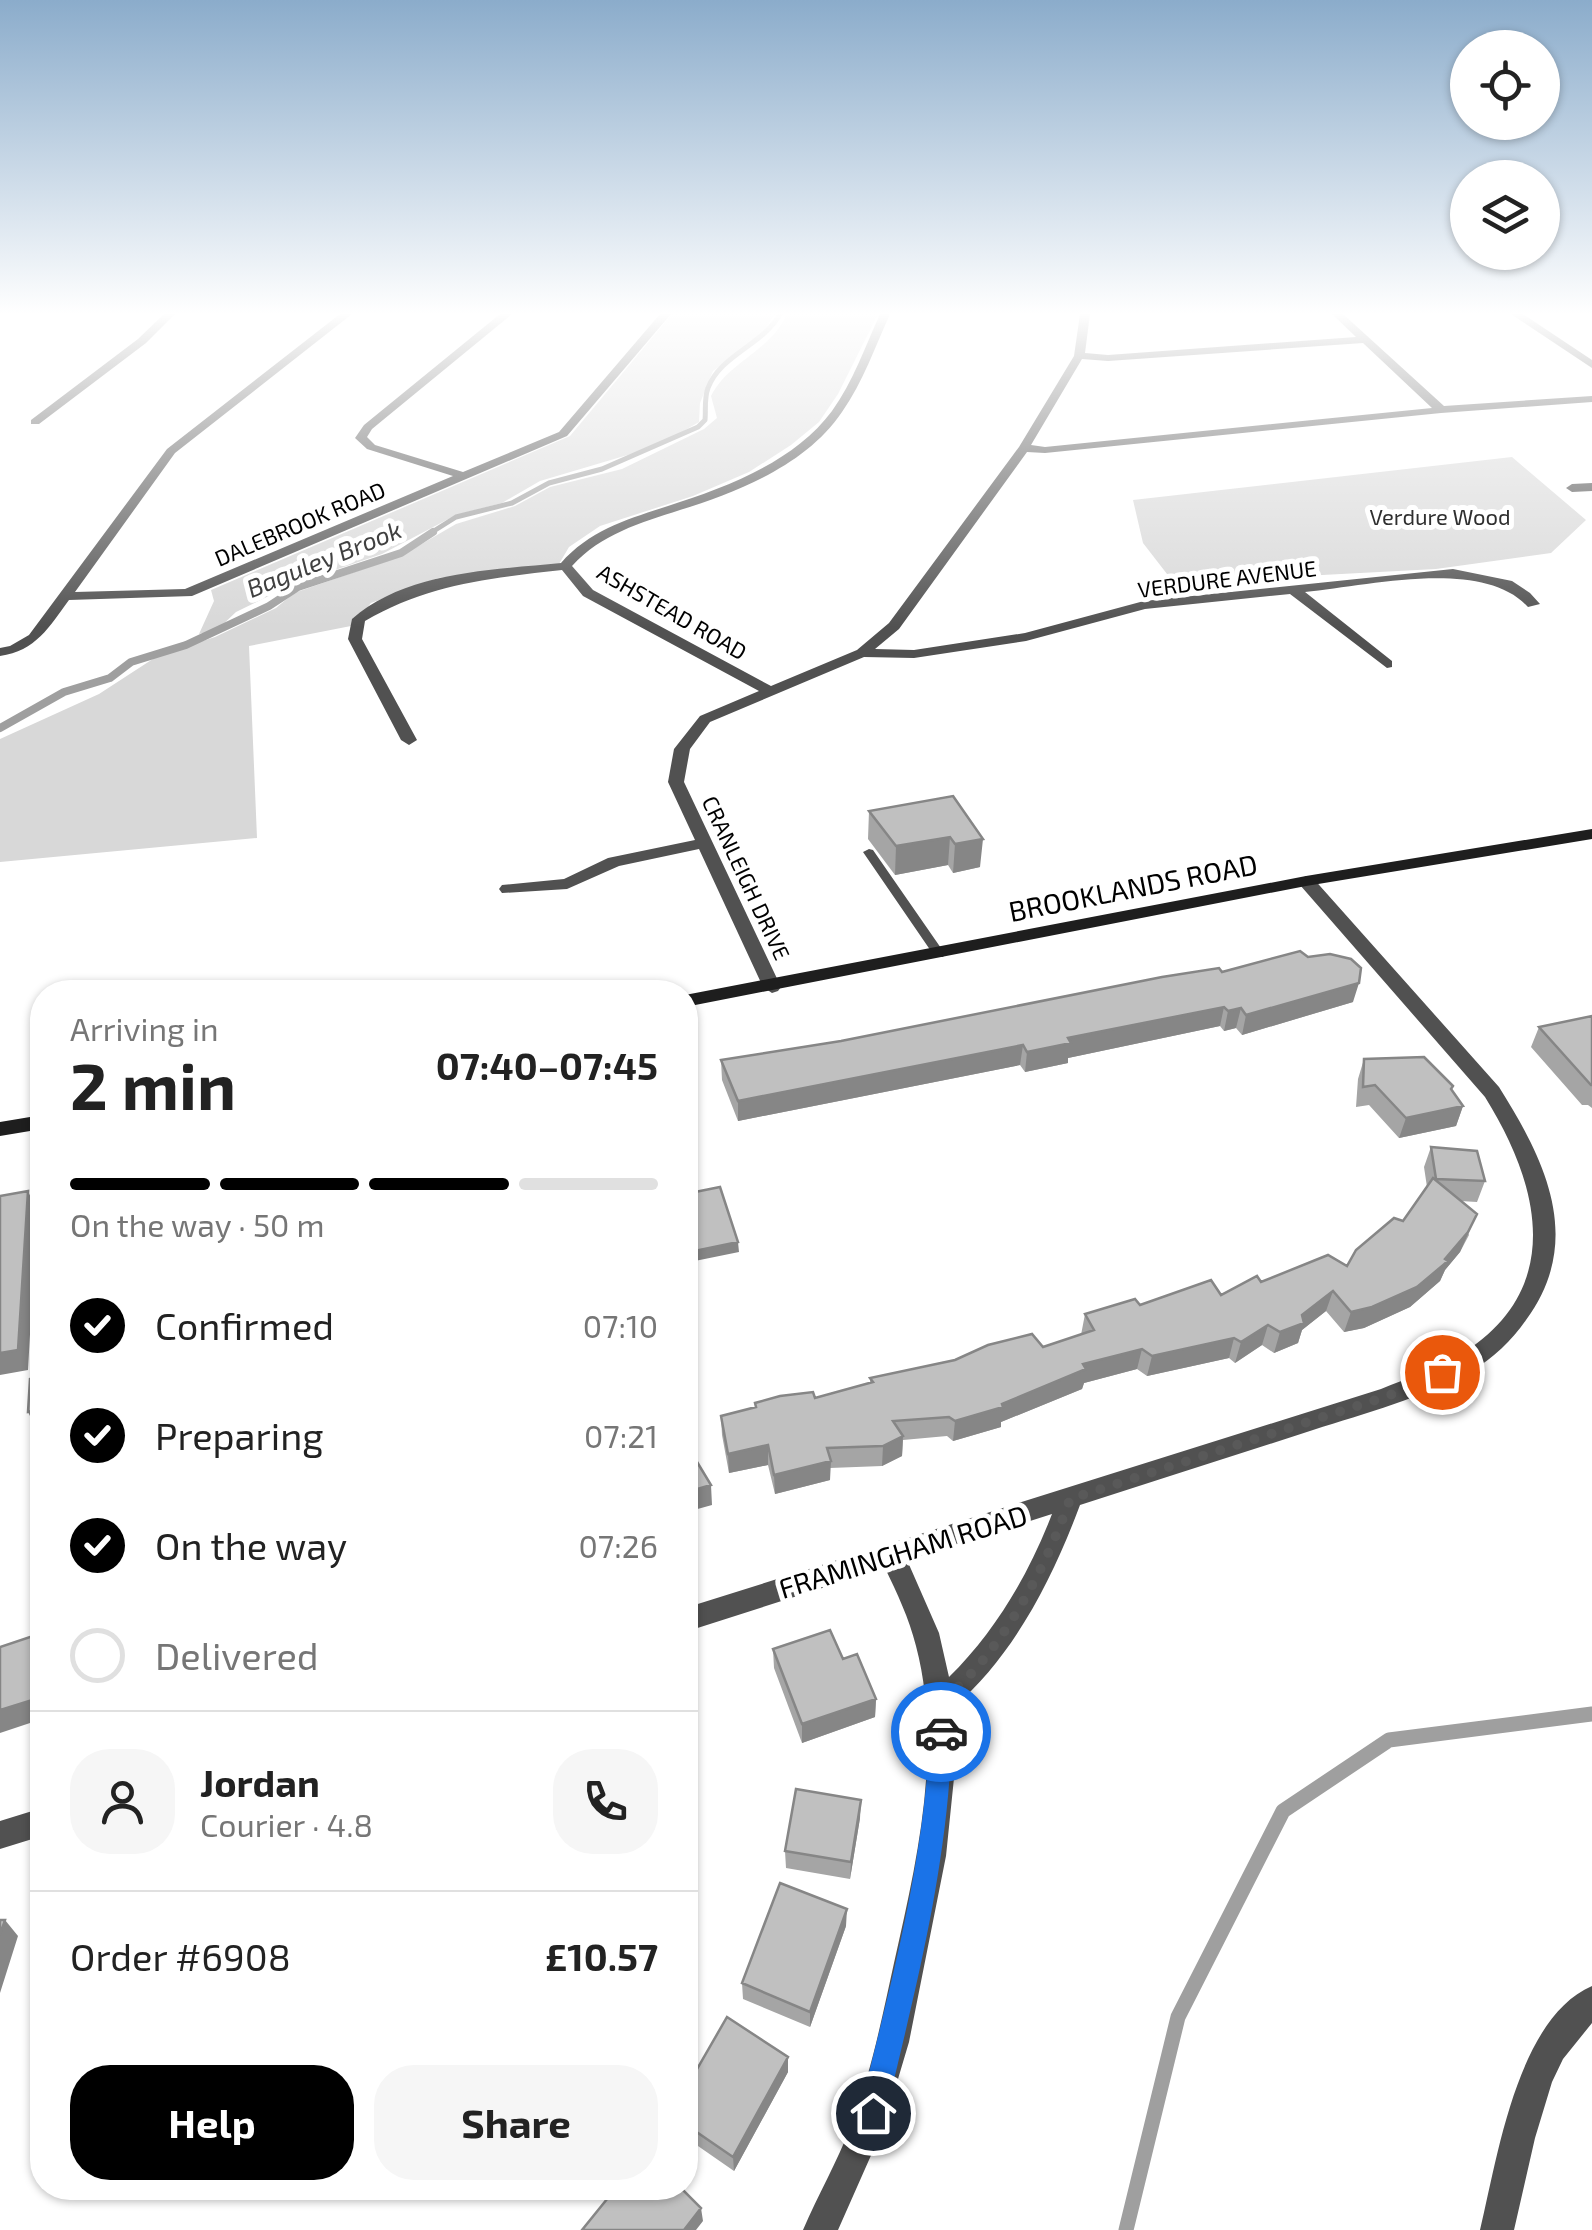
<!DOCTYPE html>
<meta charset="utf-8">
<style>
:root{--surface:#fff;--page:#f6f6f6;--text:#222;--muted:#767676;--line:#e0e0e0;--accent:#000}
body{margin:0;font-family:"Exo 2",sans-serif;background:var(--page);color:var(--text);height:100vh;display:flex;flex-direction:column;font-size:38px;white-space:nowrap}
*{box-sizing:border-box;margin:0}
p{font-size:32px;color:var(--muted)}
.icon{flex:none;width:55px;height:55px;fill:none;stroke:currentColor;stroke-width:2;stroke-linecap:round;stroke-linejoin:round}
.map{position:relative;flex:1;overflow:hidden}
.details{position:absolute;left:30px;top:980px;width:668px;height:1220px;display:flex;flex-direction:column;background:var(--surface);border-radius:40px;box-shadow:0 2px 8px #0004}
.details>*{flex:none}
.tools{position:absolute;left:1450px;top:30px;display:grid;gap:20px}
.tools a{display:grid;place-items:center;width:110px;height:110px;border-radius:50%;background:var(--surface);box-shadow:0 2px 8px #0004;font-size:50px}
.pin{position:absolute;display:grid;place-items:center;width:85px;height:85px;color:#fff;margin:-42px;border:5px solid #fff;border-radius:50%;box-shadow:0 2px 10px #0007}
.courier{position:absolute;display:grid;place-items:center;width:100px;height:100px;margin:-50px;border:8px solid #1a73e8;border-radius:50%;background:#fff;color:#222;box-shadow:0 2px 12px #0007}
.headline em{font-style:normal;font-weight:700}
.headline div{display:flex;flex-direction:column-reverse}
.headline{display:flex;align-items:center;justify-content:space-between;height:170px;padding:0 40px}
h1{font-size:65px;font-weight:700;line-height:75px}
.bar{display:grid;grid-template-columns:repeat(4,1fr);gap:15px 10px;align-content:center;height:120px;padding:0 40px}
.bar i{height:12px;border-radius:8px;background:var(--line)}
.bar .on{background:var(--accent)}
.bar p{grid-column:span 4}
.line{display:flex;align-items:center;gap:25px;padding:0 40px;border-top:2px solid var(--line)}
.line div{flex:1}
.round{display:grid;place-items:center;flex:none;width:105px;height:105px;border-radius:40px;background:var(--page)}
ol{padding:0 40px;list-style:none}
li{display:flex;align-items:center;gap:30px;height:110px}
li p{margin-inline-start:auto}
li .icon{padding:10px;border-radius:50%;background:var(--accent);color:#fff;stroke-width:4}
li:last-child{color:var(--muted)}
li i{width:55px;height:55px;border:5px solid var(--line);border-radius:50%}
.action{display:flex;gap:20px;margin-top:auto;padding:20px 40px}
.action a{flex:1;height:115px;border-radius:40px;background:var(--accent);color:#fff;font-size:40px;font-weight:700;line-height:115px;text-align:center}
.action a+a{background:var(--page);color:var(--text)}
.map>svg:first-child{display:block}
.green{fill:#d8d8d8}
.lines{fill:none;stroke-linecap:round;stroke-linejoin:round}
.stream-far2{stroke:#9f9f9f;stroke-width:5}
.stream-far1{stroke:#9f9f9f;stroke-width:8}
.stream{stroke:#9f9f9f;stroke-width:15}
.lane{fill:#515151;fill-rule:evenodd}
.street{fill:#515151;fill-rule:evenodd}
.secondary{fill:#1e1e1e;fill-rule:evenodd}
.wall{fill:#a5a5a5}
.shaded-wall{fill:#868686}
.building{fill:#c0c0c0;stroke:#868686;stroke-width:2.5}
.route{fill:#1a73e8}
.done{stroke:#595959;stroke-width:10;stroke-dasharray:0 18}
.labels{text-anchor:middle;stroke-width:10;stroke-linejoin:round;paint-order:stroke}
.far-park-label{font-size:22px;fill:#2f2f2f;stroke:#fff}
.far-street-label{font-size:22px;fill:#000;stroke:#fff}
.far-water-label{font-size:25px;font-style:italic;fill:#404040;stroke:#fff}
.street-label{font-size:28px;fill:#000;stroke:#fff}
</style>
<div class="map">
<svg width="1592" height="2230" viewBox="0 0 1592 2230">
<rect width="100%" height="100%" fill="#fff"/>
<!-- green -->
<path class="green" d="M672,314h103l-16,24 -46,33 -13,32 -1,19 -41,24 -118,35 -38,22 -46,12 -74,39 -91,31 -55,27 -19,18 -18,4 15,-33 -3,-11 359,-154z
M787,314h91l-40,80 -19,28 -28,23 -42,27 -56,24 -93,30 -31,21 -10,17 -121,14 -67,25 -20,23 -102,20 8,192 -257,24v-123l99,-45 60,-39 56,-18 61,-29 18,-15 107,-37 55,-32 59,-18 35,-19 72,-18 82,-40 13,-11 -6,-22c18,-35 60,-45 76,-82z
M1512,457l74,63 -35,33 -115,16 -262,14 -31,-40 -10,-43z"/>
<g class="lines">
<!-- stream-far2 -->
<path class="stream-far2" d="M429,534l27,-17 56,-14 37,-20 53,-14 96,-42 7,-7c1,-10 -1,-22 3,-32 12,-33 55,-43 72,-74"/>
<!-- stream-far1 -->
<path class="stream-far1" d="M0,728l64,-36 46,-14 21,-16 55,-17 83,-39 29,-19 103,-34 32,-21"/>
<!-- stream -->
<path class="stream" d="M1126,2230l52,-213 105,-206 106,-71 203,-26"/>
<!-- lane -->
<path class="lane" d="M869,849l4,1 70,101 2,3 -2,3h-8l-72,-105z
M685,1272l5,2 3,12 -3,4 -5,2z"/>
<!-- street -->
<path class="street" d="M164,314h11l-29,29 -107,81h-8v-4l107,-81z
M340,314h12l-177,139 -100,139 110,-3 268,-113 -86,-27 -12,-11 9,-13 136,-111h12l-140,115 -5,8 8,8 88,27 96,-40 101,-118h11l-104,122 -375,160 -123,4c-20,27 -33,51 -69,56v-8l10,-2 19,-11 138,-186z
M880,314h10c-15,33 -27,68 -48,98 -36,53 -102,79 -162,98 -40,13 -79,24 -108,56l21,24 178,96 86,-36 32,-27 130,-176 55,-91 6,-42h10l-5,39 23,2 248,-18 -24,-23h11l101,92 148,-10v6l-151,11 -396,40 -18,-1 -128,177 -24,20 39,1 111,-17 119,-32 309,-32 59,12 18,12 10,11 -12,3c-45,-50 -161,-21 -223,-15l87,69v6l-5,1 -97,-74 -145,15 -119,32 -112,17 -50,-1 -154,65 -20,27 -6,33 97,205 -3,4 -6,2 -9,-6 -64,-138 -80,17 -52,23 -65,4 -3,-4 3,-4 62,-6 44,-21 87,-18 -27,-58 6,-33 26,-33 59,-25 -176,-95 -21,-26c-71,8 -134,14 -197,51l-3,18 55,101 -8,5 -8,-5 -53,-101 4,-20c54,-48 141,-49 209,-56 29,-33 67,-44 107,-57 59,-19 126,-44 164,-95 21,-29 33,-64 48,-97zM1363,343l69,65 -387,39 -14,-2 51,-86 26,2z
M1511,314h12l69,46v8z
M1592,483v8l-20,1 -6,-4 6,-4z
M1306,876l6,1 187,210c46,73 86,153 27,233 -14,20 -33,39 -55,51 -49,27 -105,42 -158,59 -77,25 -155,50 -233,75 -28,75 -66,150 -127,203l1,70 -8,78 -37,186 -25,84 -46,104h-35c15,-35 34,-68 48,-104 20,-53 31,-108 43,-163 23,-102 49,-214 22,-317 -7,-28 -19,-53 -31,-78l-200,64v-24l696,-219c26,-11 53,-19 77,-33 108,-65 83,-169 27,-259l-185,-212 -3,-4zM1052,1514c-23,60 -57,118 -103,163l-10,-44 -32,-73z
M42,1808v28l-42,13v-28z
M1592,1986v37l-29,36 -11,23 -17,56 -21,92h-34c17,-70 37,-212 112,-244z"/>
<!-- secondary -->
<path class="secondary" d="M1592,829v10l-286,47 -621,121v-12l621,-119z
M42,1115v14l-42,7v-14z"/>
</g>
<!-- wall -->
<path class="wall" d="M953,796l27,71 -27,6 -5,-8 -53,10 -27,-36 1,-28z
M1222,972l131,30 -111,33 -6,-7 -12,3 -4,-5 -152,32v5l-43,9 -5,-7 -282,56 -16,-41 -1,-20 120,-19z
M1592,1016v92l-4,-3h-6l-51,-58 8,-20z
M1364,1059l88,31 11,16 -7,20 -57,12 -30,-33 -13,2 2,-28z
M1431,1147l54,34 -8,21 -17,-1 9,34 -9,17 -15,18 -5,11 -30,26 -46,21 -20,4 -18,-21 -24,19 -4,13 -24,10 -12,-8 -27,18 -6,-5 -82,18 -10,-7 -53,14 -2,6 -81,33v5l-48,14 -6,-5 -44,4 -1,16 -20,10 -52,2v12l-55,14 -7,-29 -39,8 -7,-38 -1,-19 34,-9v-4l60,-5 55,-15v-5l173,-31 38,-12 4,-21 136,-19 40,-13 86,-16 56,-45 24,-34 -3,-20z
M773,1649l70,10 33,40 -1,18 -73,26 -28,-75z
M860,1818l-10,61 -64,-11 -1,-17z
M846,1926l-36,101 -67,-28 -1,-16z
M788,2057v15l-54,99 -49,-34v-47z"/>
<!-- shaded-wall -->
<path class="shaded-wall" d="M950,837l-2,28 -53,10 1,-29z
M983,839l-3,28 -27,6 2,-29z
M1359,983l-6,19 -111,33 4,-20z
M1224,1007l-4,19 -152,32v5l-43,9 2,-20 41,-14z
M1241,1008l-5,20 -12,3 4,-20z
M1023,1045l-3,20 -282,56v-20z
M1463,1106l-7,20 -57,12 7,-20z
M28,1191l9,20 -9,159 -28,5v-22z
M1477,1214l-17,38 -15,18 -5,11 -30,26 -46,21 -20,4 7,-20 94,-53z
M738,1242l1,10 -54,11v-10z
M1333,1291l-7,20 -24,19 -4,13 -24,10 6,-21z
M1268,1325l-6,20 -27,18 6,-21z
M1234,1338l-5,20 -82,18 5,-20z
M1142,1349l-5,20 -53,14 -2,6 -81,33v5l-48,14 2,-20 47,-17 81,-40z
M42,1409v22l-4,1 -10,-20z
M903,1436l-1,20 -20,10 1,-20z
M768,1445v20l-39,8 -1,-19z
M831,1461l-1,19 -55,14 -1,-19z
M711,1485l1,20 -18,5 1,16 -10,3v-20l5,-18z
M42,1697v22l-42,14v-23z
M876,1699l-1,18 -73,26v-19z
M861,1800l-1,18 -10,61 1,-17z
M847,1909l-1,17 -36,101v-15z
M5,1920l13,16 -18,57v-58z
M788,2057v15l-54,99 -1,-14z
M701,2208l2,13 -7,9h-12z"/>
<!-- building -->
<path class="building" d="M953,796l30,43 -28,5 -5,-7 -54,9 -27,-35z
M1300,951l8,6 22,-3 21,5 10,9 -2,15 -113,32 -5,-7 -13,3 -4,-4 -156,31 3,5 -44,9 -4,-7 -285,56 -17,-41 120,-19 321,-64 57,-9 3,4z
M1592,1016v69h-1l-52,-58z
M1424,1057l29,29 -2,3 12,17 -57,12 -31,-33 -12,2 1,-28z
M1431,1147l46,4 8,30 -49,-2z
M1433,1178l44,36 -9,18 -23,27 3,2 -31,26 -45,20 -21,5 -18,-21 -31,24 2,8 -24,9 -12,-7 -27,17 -7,-4 -82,18 -10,-7 -59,15 3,5 -84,35 1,3 -48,14 -6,-4 -56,4 10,15 -20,10 -56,2 4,13 -57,14 -6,-30 -40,9 -7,-38 35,-9 -1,-4 25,-7 33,-4 2,6 58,-16 -3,-4 85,-18 33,-15 44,-11 11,13 51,-17 -9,-16 50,-15 5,6 71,-25 10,15 36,-19 4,6 67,-27 19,11 9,-16 38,-32 9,3z
M720,1187l18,55 -53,11v-29l6,-2 -6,-18v-10z
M28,1191l-10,159 -18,3v-157z
M42,1376v33l-14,3 2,-33z
M685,1442l26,43 -21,6 4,15 -9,3z
M830,1630l13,29 14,-5 19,45 -74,25 -29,-75z
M42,1633v64l-42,13v-63z
M796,1789l65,11 -10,62 -66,-11z
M780,1883l67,26 -37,103 -68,-29z
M0,1920h5l-5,15z
M727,2017l61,40 -55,100 -48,-33v-34z
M616,2188h65l20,20 -17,22h-102z"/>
<!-- sky -->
<linearGradient id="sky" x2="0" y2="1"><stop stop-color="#8baccb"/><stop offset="0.5" stop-color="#fff"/><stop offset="1" stop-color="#fff" stop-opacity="0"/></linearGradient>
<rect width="1592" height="627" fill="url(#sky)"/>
<!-- route -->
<path class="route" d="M941,1721l8,3 3,8c-4,134 -35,251 -66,381l-4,9 -9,4 -10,-4 -4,-9c32,-130 65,-247 71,-381l3,-8z"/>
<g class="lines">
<!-- done -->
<path class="done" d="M941,1732l-1,-30c59,-44 106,-134 130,-203l318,-103 54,-24"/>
</g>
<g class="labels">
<!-- far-park labels -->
<g class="far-park-label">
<text x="1440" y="525">Verdure Wood</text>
</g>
<!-- far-street labels -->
<g class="far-street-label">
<text transform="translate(300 524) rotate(-23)" y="8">DALEBROOK ROAD</text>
<text transform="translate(1227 579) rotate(-7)" y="8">VERDURE AVENUE</text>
<text transform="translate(672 612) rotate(30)" y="8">ASHSTEAD ROAD</text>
<text transform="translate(746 878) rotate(65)" y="8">CRANLEIGH DRIVE</text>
</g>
<!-- far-water labels -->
<g class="far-water-label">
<text transform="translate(324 559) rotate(-22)" y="9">Baguley Brook</text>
</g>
<!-- street labels -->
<g class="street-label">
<text transform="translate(1133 888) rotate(-11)" y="10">BROOKLANDS ROAD</text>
<text transform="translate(903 1552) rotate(-17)" y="10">FRAMINGHAM ROAD</text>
</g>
</g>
</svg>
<div class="tools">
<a><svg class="icon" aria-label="locate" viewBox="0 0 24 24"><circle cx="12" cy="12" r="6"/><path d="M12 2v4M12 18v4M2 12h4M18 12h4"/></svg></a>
<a><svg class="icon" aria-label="layers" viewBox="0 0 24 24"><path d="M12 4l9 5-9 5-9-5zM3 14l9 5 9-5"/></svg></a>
</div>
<div class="pin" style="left:1442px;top:1372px;background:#ea580c"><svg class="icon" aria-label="bag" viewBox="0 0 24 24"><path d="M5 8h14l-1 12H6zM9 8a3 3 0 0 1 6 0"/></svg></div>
<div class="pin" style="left:873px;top:2113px;background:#1f2937"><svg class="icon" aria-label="home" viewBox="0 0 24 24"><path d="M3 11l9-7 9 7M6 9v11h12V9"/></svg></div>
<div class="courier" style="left:941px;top:1732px"><svg class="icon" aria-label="car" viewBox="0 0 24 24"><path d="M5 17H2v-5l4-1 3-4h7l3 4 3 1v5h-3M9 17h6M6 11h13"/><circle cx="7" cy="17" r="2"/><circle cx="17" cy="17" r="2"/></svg></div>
<section class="details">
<div class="headline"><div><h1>2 min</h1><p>Arriving in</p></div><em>07:40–07:45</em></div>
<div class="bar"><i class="on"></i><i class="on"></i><i class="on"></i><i></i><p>On the way · 50 m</p></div>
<ol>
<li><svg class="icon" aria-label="check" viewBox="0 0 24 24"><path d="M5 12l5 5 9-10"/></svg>Confirmed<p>07:10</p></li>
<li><svg class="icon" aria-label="check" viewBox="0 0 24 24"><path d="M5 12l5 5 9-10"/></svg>Preparing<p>07:21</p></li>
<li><svg class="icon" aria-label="check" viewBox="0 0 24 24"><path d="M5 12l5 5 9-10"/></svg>On the way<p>07:26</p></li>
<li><i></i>Delivered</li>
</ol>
<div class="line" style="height:180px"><a class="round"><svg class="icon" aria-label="person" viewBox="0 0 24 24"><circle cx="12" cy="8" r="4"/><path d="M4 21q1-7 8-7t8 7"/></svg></a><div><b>Jordan</b><p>Courier · 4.8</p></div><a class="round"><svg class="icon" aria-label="phone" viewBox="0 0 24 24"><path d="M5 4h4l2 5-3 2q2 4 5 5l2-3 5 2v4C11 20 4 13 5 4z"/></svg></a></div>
<div class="line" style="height:130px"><div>Order #6908</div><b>£10.57</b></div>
<div class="action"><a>Help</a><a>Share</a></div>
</section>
</div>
